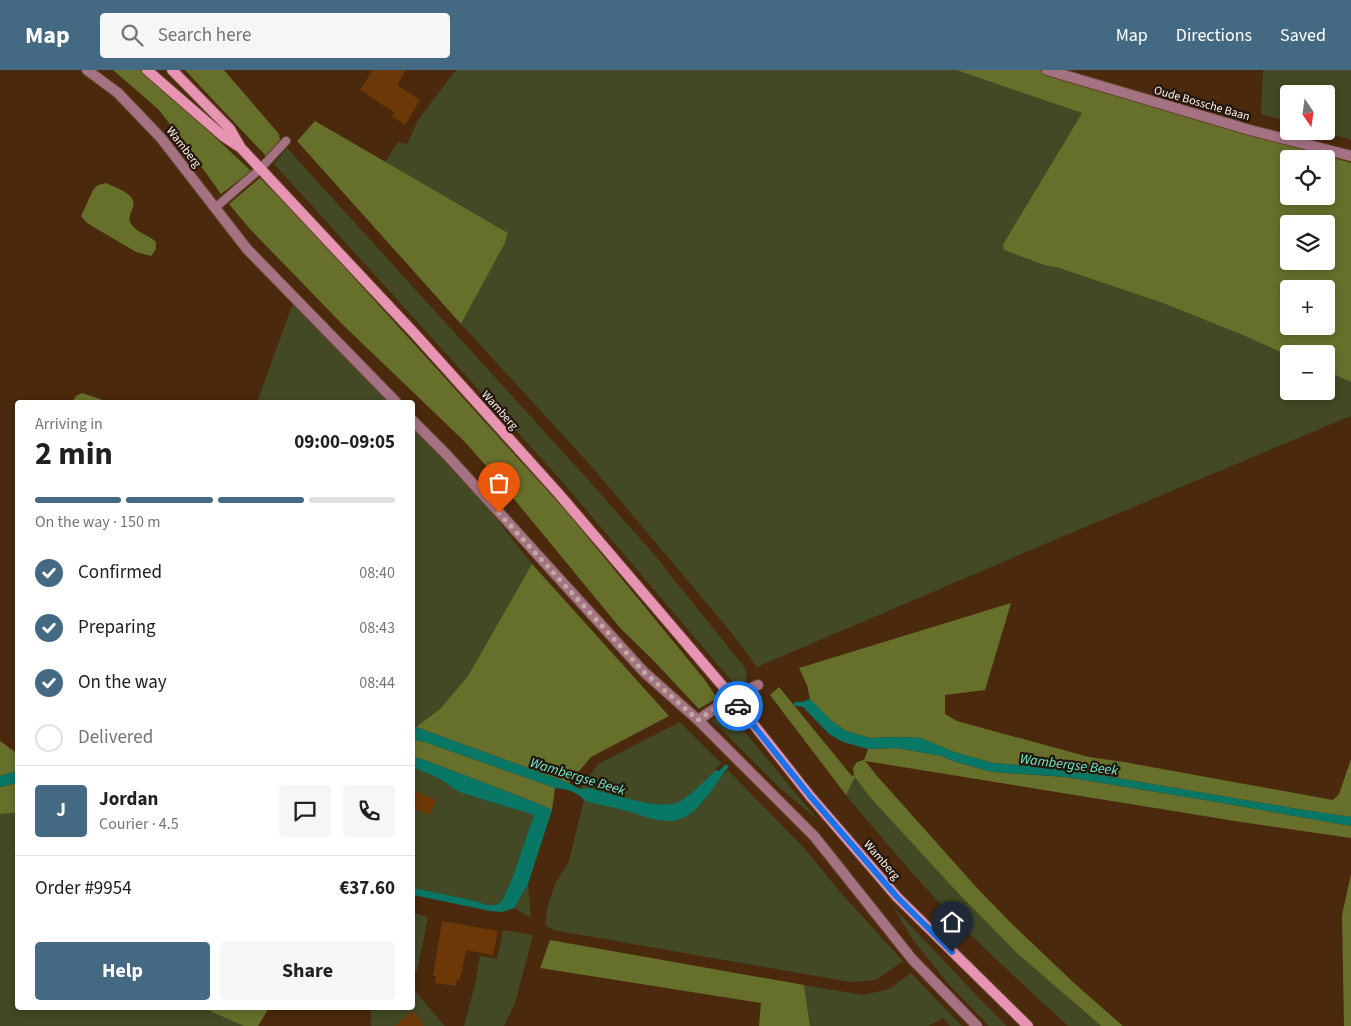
<!DOCTYPE html>
<meta charset="utf-8">
<style>
:root{--surface:#fff;--page:#f6f6f6;--text:#202124;--muted:#757577;--line:#e0e0e0;--accent:#446982}
body{margin:0;font-family:"Source Sans 3",sans-serif;background:var(--page);color:var(--text);height:100vh;display:flex;flex-direction:column;font-size:19px;white-space:nowrap}
*{box-sizing:border-box;margin:0}
p{font-size:16px;color:var(--muted)}
.icon{flex:none;width:28px;height:28px;fill:none;stroke:currentColor;stroke-width:2;stroke-linecap:round;stroke-linejoin:round}
.map{position:relative;flex:1;overflow:hidden}
.details{position:absolute;left:15px;top:330px;width:400px;height:610px;display:flex;flex-direction:column;background:var(--surface);border-radius:5px;box-shadow:0 2px 8px #0003}
.details>*{flex:none}
.needle{width:32px;rotate:167deg}
.buttons{position:absolute;left:1280px;top:15px;display:grid;gap:10px}
.buttons a{display:grid;place-items:center;width:55px;height:55px;border-radius:5px;background:var(--surface);box-shadow:0 2px 8px #0003;font-size:25px}
.pin{position:absolute;display:grid;place-items:center;width:42px;height:42px;color:#fff;margin:-51px -21px;border-radius:50% 50% 50% 0;rotate:-45deg;box-shadow:0 0 5px #0007}
.pin .icon{rotate:45deg}
.courier{position:absolute;display:grid;place-items:center;width:50px;height:50px;margin:-25px;border:4px solid #1a73e8;border-radius:50%;background:#fff;color:#222;box-shadow:0 1px 6px #0007}
.headline em{font-style:normal;font-weight:700}
.headline div{display:flex;flex-direction:column-reverse}
.headline{display:flex;align-items:center;justify-content:space-between;height:85px;padding:0 20px}
h1{font-size:32px;font-weight:700;line-height:38px}
.bar{display:grid;grid-template-columns:repeat(4,1fr);gap:8px 5px;align-content:center;height:60px;padding:0 20px}
.bar i{height:6px;border-radius:4px;background:var(--line)}
.bar .current{background:var(--accent)}
.bar p{grid-column:span 4}
.line{display:flex;align-items:center;gap:12px;padding:0 20px;border-top:1px solid var(--line)}
.line div{flex:1}
.round{display:grid;place-items:center;flex:none;width:52px;height:52px;border-radius:5px;background:var(--page)}
ol{padding:0 20px;list-style:none}
li{display:flex;align-items:center;gap:15px;height:55px}
li p{margin-inline-start:auto}
li .icon{padding:5px;border-radius:50%;background:var(--accent);color:#fff;stroke-width:4}
li:last-child{color:var(--muted)}
li i{width:28px;height:28px;border:2px solid var(--line);border-radius:50%}
.action{display:flex;gap:10px;margin-top:auto;padding:10px 20px}
.action a{flex:1;height:58px;border-radius:5px;background:var(--accent);color:#fff;font-size:20px;font-weight:700;line-height:58px;text-align:center}
.action a+a{background:var(--page);color:var(--text)}
header{display:flex;align-items:center;gap:30px;box-sizing:border-box;height:70px;padding:0 25px;background:var(--accent);color:#fff}
header strong{font-size:24px}
nav{display:flex;gap:28px;margin-inline-start:auto;font-size:18px}
.search{width:350px;height:45px;background:var(--page);display:flex;align-items:center;gap:12px;box-sizing:border-box;padding:0 18px;border-radius:5px;color:var(--muted);font-size:19px}
.map>svg:first-child{display:block}
.green{fill:#434924}
.forest{fill:#66702b;fill-rule:evenodd}
.water{fill:#097765}
.lines{fill:none;stroke-linecap:round;stroke-linejoin:round}
.stream{stroke:#097765;stroke-width:4.5}
.building{fill:#6c3807}
.lane-casing{stroke:#63452c;stroke-width:10}
.street-casing{stroke:#63452c;stroke-width:12}
.secondary-casing{stroke:#63452c;stroke-width:12}
.lane{stroke:#a57284;stroke-width:8}
.street{stroke:#a57284;stroke-width:10}
.secondary{stroke:#e694b2;stroke-width:10}
.done{stroke:#beac9f;stroke-width:5;stroke-dasharray:0 9}
.route{stroke:#1a73e8;stroke-width:6}
.labels{text-anchor:middle;stroke-width:4.5;stroke-linejoin:round;paint-order:stroke}
.street-label{font-size:12px;fill:#fcf3ed;stroke:#25160b}
.water-label{font-size:14px;font-style:italic;fill:#6defd3;stroke:#25160b}
</style>
<header>
<strong>Map</strong>
<div class="search"><svg class="icon" aria-label="search" viewBox="0 0 24 24"><circle cx="10" cy="10" r="6"/><path d="M15 15l6 6"/></svg>Search here</div>
<nav><a>Map</a><a>Directions</a><a>Saved</a></nav>
</header>
<div class="map">
<svg width="1351" height="956" viewBox="0 0 1351 956">
<rect width="100%" height="100%" fill="#4a290d"/>
<!-- green -->
<path class="green" d="M456,0h500l126,43 -71,118 -8,14 1,5 43,16 9,1 107,36 82,33 44,20v35h37v-20l25,11v34l-311,130 -283,121 -27,-36 -138,-164 -131,-143 44,-81 3,-10 -123,-71 13,-20 9,2 11,-24z
M1263,0h88v70l-29,-9h4v-37h-37v28l-28,-8z
M287,78l304,335 61,69 94,117c1,8 1,15 -6,19l-4,-2 -177,-208 -285,-314z
M293,233l96,99h-132z
M412,356l21,20 55,62 44,56 -64,112 -28,33 -24,18h-3z
M727,640l12,15 79,95 -36,-30 -70,-70z
M680,652l41,41c-7,10 -35,38 -46,41 -15,5 -76,-12 -95,-15l18,-25z
M412,697l28,12 19,13 75,23 -22,64 -10,22 -6,4h-10l-10,-4 -63,-13z
M728,700l77,79 36,44 62,68 -27,19 -26,2 -297,-52 -8,-5 2,-16 8,-25 14,-23 15,-61 33,8 38,11 48,-17 20,-28z
M855,706l14,20 208,210 24,20h-33c-40,-37 -81,-74 -119,-113 -36,-38 -70,-78 -103,-118z
M17,743l1,195h188l6,4 32,14h-244v-212z
M528,814l3,34 -17,-10z
M893,837l91,96 23,23h-18l-38,-39 -38,-47z
M413,843l15,4 -11,55h-4z
M503,860l30,5 -18,68 -11,23h-40l11,-42 5,-28 17,3z
M911,903l51,53h-12l-7,-8 -15,8h-118l-6,-41 59,10 26,-6z
M415,921l30,35h-74v-18h41l1,-15z"/>
<!-- forest -->
<path class="forest" d="M113,0h27l62,55 49,46 -30,23 -43,-60 -20,-25z
M185,0h39l55,64 1,6 -14,16z
M956,0h83l312,93v219l-25,-11v-17h-37v2l-44,-20 -82,-33 -107,-36 -9,-1 -43,-16 -1,-5 8,-14 71,-118zM1289,89h37v37h-37zM1289,154h37v37h-37zM1289,219h37v37h-37z
M315,51l193,112 -3,10 -44,81 -164,-183z
M260,108l37,37 269,296 139,169 12,18 -18,11 -48,-51 -30,-29 -126,-153 -31,-35 -122,-117 -93,-96 -20,-24z
M106,113c8,4 18,7 24,13 10,9 -5,19 1,28 6,9 18,11 25,18v7l-5,7 -15,-4 -49,-29 -6,-7 12,-26 5,-5z
M82,323l24,8 1,1h-34l3,-6z
M532,494l137,152 -78,41 -22,26 -153,-56 24,-18 28,-33z
M1011,533l-26,87 -40,5v19l12,7 132,36 35,5 209,38 6,-6 12,-35v58l-54,-8 -232,-40 -72,-6 -39,-11 -33,-14 -24,-1 -27,1 -24,-7 -13,-9 -11,-9 -12,-14 -3,-14 -8,-17z
M779,617l72,88 3,1 -1,-8 4,-6 7,-2 4,-11 29,-1 45,8 11,5 39,11 74,5 157,26 128,23v12l-110,-16 -376,-61 13,16 99,111 36,37 61,58 49,43h-22l-84,-73 -59,-60 -89,-97 -14,-19 -9,18 -76,-100z
M413,669l15,4 127,45 -3,22 -13,-6 -117,-45 -9,-2z
M0,671l18,13 -1,17 -17,5z
M17,713v30l-17,1v-27z
M1351,804v152h-7l-2,-111z
M550,870l254,45 6,41h-51l2,-23 -221,-35z
M206,938h63l-11,18h-14l-32,-14z"/>
<!-- water -->
<path class="water" d="M810,629l23,23 13,9 24,7 27,-1 24,1 33,14 39,11 72,6 232,40 54,8v9l-128,-23 -157,-26 -74,-5 -39,-11 -11,-5 -45,-8 -29,1 -25,-7 -14,-8 -24,-25 -3,-7z
M413,657h3l153,56 11,6 9,-1c18,5 72,22 88,15 14,-7 28,-23 39,-33l7,4c-12,17 -29,46 -52,47 -15,1 -30,-6 -44,-10 -14,-4 -28,-6 -41,-10 -4,-2 -5,-5 -9,-7 -7,-4 -14,-5 -22,-6l-127,-45 -15,-4z
M413,687l9,2 117,45 13,6 -24,74 -14,24 -12,4 -12,-1 -77,-16v-7l63,13 10,4h10l6,-4 10,-22 22,-64 -75,-23 -19,-13 -27,-12z
M17,701v12l-17,4v-11z"/>
<g class="lines">
<!-- stream -->
<path class="stream" d="M796,634h5l6,2
M717,706l9,-9"/>
</g>
<!-- building -->
<path class="building" d="M373,0h33l-9,15 23,15 -15,25 -13,-9 3,-3 -35,-23z
M412,720l24,10 -6,15 -18,-7z
M442,851l56,10 -5,24 -27,-5 -6,30 -3,-1 -1,7 -21,-3 1,-7h-3z
M413,941l11,15h-30z"/>
<g class="lines">
<defs>
<path id="lane" d="M215,138l45,-39 26,-28"/>
<path id="street" d="M87,0l31,23 43,45 86,111 149,153
M1047,0l203,60 101,26
M412,350l35,35 197,217 54,48 116,116 98,123 65,67
M698,650l34,-23 26,-12"/>
<path id="secondary" d="M147,0l76,66 15,10
M172,0l58,59 11,19 174,186 144,160 173,203 78,99 87,101 131,129"/>
</defs>
<!-- lane casing -->
<use href="#lane" class="lane-casing"/>
<!-- street casing -->
<use href="#street" class="street-casing"/>
<!-- secondary casing -->
<use href="#secondary" class="secondary-casing"/>
<!-- lane -->
<use href="#lane" class="lane"/>
<!-- street -->
<use href="#street" class="street"/>
<!-- secondary -->
<use href="#secondary" class="secondary"/>
</g>
<g class="lines">
<!-- done -->
<path class="done" d="M499,443l145,159 54,48 34,-23 6,9"/>
<!-- route -->
<path class="route" d="M738,636l72,90 87,101 55,55"/>
</g>
<g class="labels">
<!-- street labels -->
<g class="street-label">
<text transform="translate(1202 33) rotate(16)" y="4">Oude Bossche Baan</text>
<text transform="translate(184 77) rotate(52)" y="4">Wamberg</text>
<text transform="translate(500 340) rotate(48)" y="4">Wamberg</text>
<text transform="translate(882 790) rotate(49)" y="4">Wamberg</text>
</g>
<!-- water labels -->
<g class="water-label">
<text transform="translate(1069 694) rotate(7)" y="5">Wambergse Beek</text>
<text transform="translate(578 706) rotate(17)" y="5">Wambergse Beek</text>
</g>
</g>
</svg>
<div class="buttons">
<a><svg class="needle" viewBox="-14 -14 28 28"><path d="M0-13l5 13h-10z" fill="#e53935"/><path d="M0 13l5-13h-10z" fill="#757577"/></svg></a>
<a><svg class="icon" aria-label="locate" viewBox="0 0 24 24"><circle cx="12" cy="12" r="6"/><path d="M12 2v4M12 18v4M2 12h4M18 12h4"/></svg></a>
<a><svg class="icon" aria-label="layers" viewBox="0 0 24 24"><path d="M12 4l9 5-9 5-9-5zM3 14l9 5 9-5"/></svg></a>
<a>+</a>
<a>−</a>
</div>
<div class="pin" style="left:499px;top:443px;background:#ea580c"><svg class="icon" aria-label="bag" viewBox="0 0 24 24"><path d="M5 8h14l-1 12H6zM9 8a3 3 0 0 1 6 0"/></svg></div>
<div class="pin" style="left:952px;top:882px;background:#1f2937"><svg class="icon" aria-label="home" viewBox="0 0 24 24"><path d="M3 11l9-7 9 7M6 9v11h12V9"/></svg></div>
<div class="courier" style="left:738px;top:636px"><svg class="icon" aria-label="car" viewBox="0 0 24 24"><path d="M5 17H2v-5l4-1 3-4h7l3 4 3 1v5h-3M9 17h6M6 11h13"/><circle cx="7" cy="17" r="2"/><circle cx="17" cy="17" r="2"/></svg></div>
<section class="details">
<div class="headline"><div><h1>2 min</h1><p>Arriving in</p></div><em>09:00–09:05</em></div>
<div class="bar"><i class="current"></i><i class="current"></i><i class="current"></i><i></i><p>On the way · 150 m</p></div>
<ol>
<li><svg class="icon" aria-label="check" viewBox="0 0 24 24"><path d="M5 12l5 5 9-10"/></svg>Confirmed<p>08:40</p></li>
<li><svg class="icon" aria-label="check" viewBox="0 0 24 24"><path d="M5 12l5 5 9-10"/></svg>Preparing<p>08:43</p></li>
<li><svg class="icon" aria-label="check" viewBox="0 0 24 24"><path d="M5 12l5 5 9-10"/></svg>On the way<p>08:44</p></li>
<li><i></i>Delivered</li>
</ol>
<div class="line" style="height:90px"><b class="round" style="background:var(--accent);color:#fff">J</b><div><b>Jordan</b><p>Courier · 4.5</p></div><a class="round"><svg class="icon" aria-label="chat" viewBox="0 0 24 24"><path d="M4 5h16v11H9l-5 4z"/></svg></a><a class="round"><svg class="icon" aria-label="phone" viewBox="0 0 24 24"><path d="M5 4h4l2 5-3 2q2 4 5 5l2-3 5 2v4C11 20 4 13 5 4z"/></svg></a></div>
<div class="line" style="height:65px"><div>Order #9954</div><b>€37.60</b></div>
<div class="action"><a>Help</a><a>Share</a></div>
</section>
</div>
